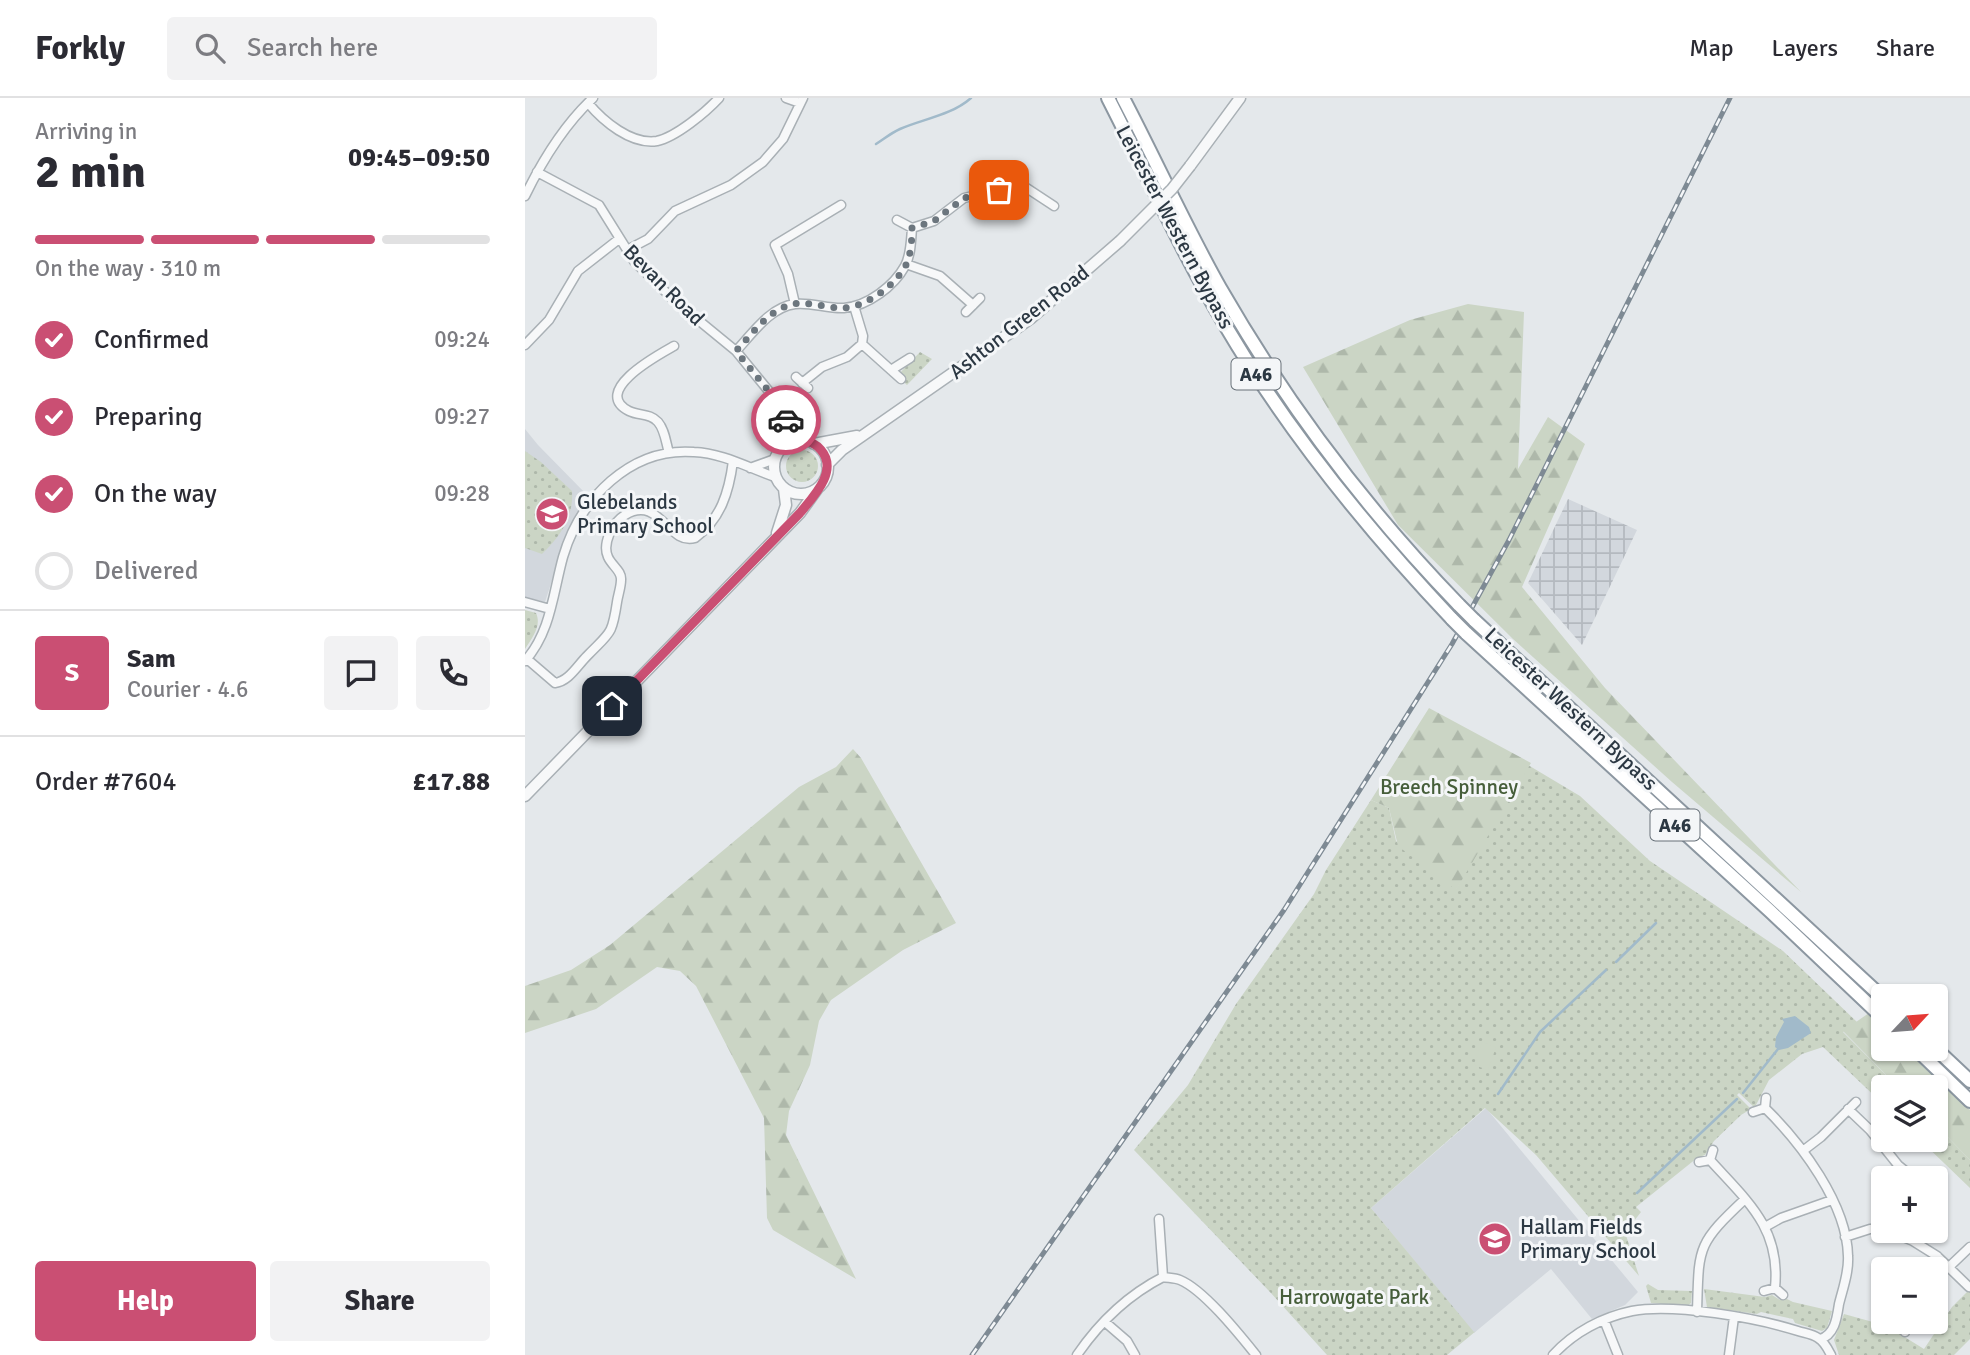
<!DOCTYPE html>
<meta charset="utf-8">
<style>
:root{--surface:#fff;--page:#f2f2f3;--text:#2b2b33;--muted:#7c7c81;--line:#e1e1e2;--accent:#ca4f73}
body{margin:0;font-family:Signika,sans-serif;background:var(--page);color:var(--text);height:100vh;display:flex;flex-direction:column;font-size:26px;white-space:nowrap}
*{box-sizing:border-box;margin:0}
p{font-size:23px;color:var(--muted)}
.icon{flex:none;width:38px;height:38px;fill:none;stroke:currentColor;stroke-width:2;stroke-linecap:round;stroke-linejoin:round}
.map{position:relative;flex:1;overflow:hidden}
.sheet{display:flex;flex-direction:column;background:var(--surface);width:525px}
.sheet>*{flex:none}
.needle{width:46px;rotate:64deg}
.buttons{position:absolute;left:1346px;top:886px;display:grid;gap:14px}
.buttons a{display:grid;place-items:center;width:77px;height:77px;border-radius:7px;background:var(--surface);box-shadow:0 2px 5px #0004;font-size:35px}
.pin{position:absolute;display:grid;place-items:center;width:60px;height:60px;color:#fff;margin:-30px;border-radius:14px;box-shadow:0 4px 10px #0006}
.courier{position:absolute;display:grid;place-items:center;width:70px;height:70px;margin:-35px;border:5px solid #ca4f73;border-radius:50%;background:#fff;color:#222;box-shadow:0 2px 9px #0007}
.headline em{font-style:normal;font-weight:800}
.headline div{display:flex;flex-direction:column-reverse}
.headline{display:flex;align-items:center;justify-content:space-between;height:119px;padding:0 35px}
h1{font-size:46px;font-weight:800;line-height:52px}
.bar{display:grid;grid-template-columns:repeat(4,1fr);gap:10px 7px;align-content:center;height:84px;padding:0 35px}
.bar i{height:9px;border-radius:5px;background:var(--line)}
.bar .current{background:var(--accent)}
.bar p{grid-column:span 4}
.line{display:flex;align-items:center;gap:18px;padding:0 35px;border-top:2px solid var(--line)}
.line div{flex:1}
.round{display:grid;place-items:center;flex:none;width:74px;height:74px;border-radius:7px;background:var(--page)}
ol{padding:0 35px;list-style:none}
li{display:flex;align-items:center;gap:21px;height:77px}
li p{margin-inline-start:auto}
li .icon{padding:7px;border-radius:50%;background:var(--accent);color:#fff;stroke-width:4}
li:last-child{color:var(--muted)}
li i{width:38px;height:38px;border:4px solid var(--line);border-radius:50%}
.action{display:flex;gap:14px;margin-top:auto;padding:14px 35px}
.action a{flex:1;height:80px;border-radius:7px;background:var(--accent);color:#fff;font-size:28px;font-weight:800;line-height:80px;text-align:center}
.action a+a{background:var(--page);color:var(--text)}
header{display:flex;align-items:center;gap:42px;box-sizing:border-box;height:98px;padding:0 35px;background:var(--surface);border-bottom:2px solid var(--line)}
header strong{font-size:33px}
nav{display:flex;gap:38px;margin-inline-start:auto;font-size:24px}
.search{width:490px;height:63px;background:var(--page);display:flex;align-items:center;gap:18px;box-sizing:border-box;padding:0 24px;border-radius:7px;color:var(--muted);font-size:26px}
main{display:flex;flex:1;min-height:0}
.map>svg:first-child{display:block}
.built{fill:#d2d7dd}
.industrial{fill:url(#industrial-grid)}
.grass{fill:url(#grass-dots)}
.forest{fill:url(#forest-firs)}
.pitch{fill:#cbd5c5}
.water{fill:#a1baca}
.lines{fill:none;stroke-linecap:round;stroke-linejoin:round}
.stream{stroke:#a1baca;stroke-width:2.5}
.minor-casing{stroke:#a9b0b5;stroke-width:11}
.tertiary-casing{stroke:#a9b0b5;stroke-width:13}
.trunk-casing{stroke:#8c97a1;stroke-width:16}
.minor{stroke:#f7f8f9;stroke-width:8}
.tertiary{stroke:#f7f8f9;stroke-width:10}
.trunk{stroke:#fff;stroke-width:12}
.rail-casing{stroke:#7e8a94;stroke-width:5}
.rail{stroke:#f4f6f8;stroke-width:2.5;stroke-dasharray:8;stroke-linecap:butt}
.tertiary-bridge-casing{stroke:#a9b0b5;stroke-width:13;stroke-linecap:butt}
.trunk-bridge-casing{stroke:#8c97a1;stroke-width:16;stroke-linecap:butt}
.tertiary-bridge{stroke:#f7f8f9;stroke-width:10}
.trunk-bridge{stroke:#fff;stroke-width:12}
.done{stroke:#6c767e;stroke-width:7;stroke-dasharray:0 12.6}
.route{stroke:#ca4f73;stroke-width:9}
.labels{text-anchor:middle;stroke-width:6;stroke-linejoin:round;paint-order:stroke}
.shield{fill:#f4f6f8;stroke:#687179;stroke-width:2}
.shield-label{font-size:19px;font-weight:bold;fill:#2c3843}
.street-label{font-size:21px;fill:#2c3843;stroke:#f4f6f8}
.poi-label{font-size:21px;fill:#2c3843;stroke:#f4f6f8;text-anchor:start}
.park-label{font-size:21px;fill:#465e3a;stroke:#f4f6f8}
</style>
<header>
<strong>Forkly</strong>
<div class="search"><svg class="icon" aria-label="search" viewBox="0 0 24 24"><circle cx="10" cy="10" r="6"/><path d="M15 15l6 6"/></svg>Search here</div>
<nav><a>Map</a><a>Layers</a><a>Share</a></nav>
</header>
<main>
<section class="sheet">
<div class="headline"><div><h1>2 min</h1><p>Arriving in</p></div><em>09:45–09:50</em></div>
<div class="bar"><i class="current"></i><i class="current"></i><i class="current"></i><i></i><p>On the way · 310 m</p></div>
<ol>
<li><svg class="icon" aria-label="check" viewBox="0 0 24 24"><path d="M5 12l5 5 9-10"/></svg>Confirmed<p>09:24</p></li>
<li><svg class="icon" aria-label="check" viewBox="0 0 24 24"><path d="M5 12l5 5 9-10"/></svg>Preparing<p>09:27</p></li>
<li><svg class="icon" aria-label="check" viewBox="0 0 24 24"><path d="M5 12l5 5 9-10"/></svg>On the way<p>09:28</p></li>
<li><i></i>Delivered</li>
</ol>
<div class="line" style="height:126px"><b class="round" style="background:var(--accent);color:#fff">S</b><div><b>Sam</b><p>Courier · 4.6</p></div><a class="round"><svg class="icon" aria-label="chat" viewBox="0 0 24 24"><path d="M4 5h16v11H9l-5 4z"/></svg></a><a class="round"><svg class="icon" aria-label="phone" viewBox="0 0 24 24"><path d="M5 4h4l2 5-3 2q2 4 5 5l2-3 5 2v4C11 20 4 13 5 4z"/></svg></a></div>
<div class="line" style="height:91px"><div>Order #7604</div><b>£17.88</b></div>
<div class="action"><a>Help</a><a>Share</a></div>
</section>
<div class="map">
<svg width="1445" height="1257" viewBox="0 0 1445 1257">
<defs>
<pattern id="industrial-grid" width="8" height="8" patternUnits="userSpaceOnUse" patternTransform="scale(1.75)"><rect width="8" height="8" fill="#d2d7dd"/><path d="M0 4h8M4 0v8" fill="none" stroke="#b4b9bf"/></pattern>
<pattern id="grass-dots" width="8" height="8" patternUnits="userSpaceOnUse" patternTransform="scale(1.75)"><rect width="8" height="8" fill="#cbd5c5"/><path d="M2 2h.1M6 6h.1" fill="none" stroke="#aeb8aa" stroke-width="1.8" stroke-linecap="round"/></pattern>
<pattern id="forest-firs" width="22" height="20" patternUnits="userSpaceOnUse" patternTransform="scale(1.75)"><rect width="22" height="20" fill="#cbd5c5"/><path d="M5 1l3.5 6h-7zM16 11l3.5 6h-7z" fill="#aeb8aa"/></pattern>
</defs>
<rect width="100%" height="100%" fill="#e4e8eb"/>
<!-- built -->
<path class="built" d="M0,331l13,16 50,51 -20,35 -23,71 -20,-5z
M961,1010l152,184 -13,13 -33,14 -41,-50 -77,64 -103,-125z"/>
<!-- industrial -->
<path class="industrial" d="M1043,401l69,31 -55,115 -54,-62z"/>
<!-- grass -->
<path class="grass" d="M395,254l12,7 -25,26 -10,-9z
M261 368a16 16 0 1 1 32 0a16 16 0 1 1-32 0Z
M0,353l16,11 31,29c2,25 -12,46 -30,63l-17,-6z
M0,512l11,3c6,13 -4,25 -11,36z
M1003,667l52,31 70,65 133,90 74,71 -14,10 55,55h-15v17l-60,-57 -21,7 -33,26 -13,25 -2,2 -15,-14 -2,2 14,14 -10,6 -27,26 -9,14 -8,3 -61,49 5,5 -7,9 -3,11 -7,-3 15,47 -103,-121 -51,-47 -114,100 103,124 2,-1 -29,24h-120l-58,-64 -135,-141 54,-65 48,-81 78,-110 12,-24 45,-70 18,8 7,33 60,48z
M1411,1027l34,35v28l-51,-49h16z
M1123,1186l10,6 34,1 -1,12 -4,3 -36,-3 -5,-17z
M1179,1191l61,8 7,-2 8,5 3,-3 10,5 39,9 -5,17 -5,3 -27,-8 -2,-4 -32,-7 -4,2 -50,-7z
M1445,1191v50l-16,16h-115l-5,-15 10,-26 54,15 5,7 21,13 28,-42z"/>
<!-- forest -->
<path class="forest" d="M943,206l56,8 -6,157 30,-52 37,27 -63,143 83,101 196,204 -129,-110 -159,-143 -115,-114 -95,-158 107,-47z
M904,610l102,55 -75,127 -58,-44 -9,-38 -18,-8z
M328,651l8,9 95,165 -53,27 -72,50 -12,21 -9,44 -21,46 -3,24 70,144 -83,-49 -6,-12 -3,-100 -68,-132 -16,-15 -23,-4 -61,42 -71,24v-47l46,-16 39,-25 189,-158 37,-20z
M1344,915l14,15v20h21l66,62v50l-34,-35 -1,-38h-37l-55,-56z"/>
<!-- pitch -->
<path class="pitch" d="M957,944l14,5 -8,23 -14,-5z"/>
<!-- water -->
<path class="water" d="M1270,918l14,11 2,6 -23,15 -9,2 -4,-3 1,-10 8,-15 -2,-3z"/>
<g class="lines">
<!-- stream -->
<path class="stream" d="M351,46c8,-5 15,-11 24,-15 23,-10 52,-14 71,-31
M1091,864l40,-39
M1218,995l35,-44
M973,996l42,-62 66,-62
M1112,1095l100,-94"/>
<defs>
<path id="minor" d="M261,0l14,5
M63,5c15,18 43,42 69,38 19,-4 49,-29 62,-43
M12,74l62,33 35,56 41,40 61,50 36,44 19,34 11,11
M491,83l38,25
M0,98c17,-35 39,-71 68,-98
M372,122l15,8
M102,152l21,-11 27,-28 56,-26 32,-23 20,-23 20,-41
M381,166l34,12 33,29
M270,206l-7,-30 -13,-29 66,-40
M441,214l14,-14
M337,246l39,35
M0,247l24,-25 29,-49 41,-32
M211,253c16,-17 34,-44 59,-47 16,-2 33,5 49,4 24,-2 50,-22 61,-42 6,-11 6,-26 7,-38l22,-7 30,-23 35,-8 17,-9 -2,-12
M366,272l19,-12
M271,279l12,11
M277,285l20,-16 25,-10 15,-13 1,-8 -9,-30
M256,350l3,-17 -2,-16
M144,355c-3,-10 -4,-23 -11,-31 -8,-9 -19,-6 -29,-11 -39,-20 31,-57 45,-65
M225,370l25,-9
M0,504l25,7
M2,561l28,24c14,-2 22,-17 32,-27 23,-24 25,-20 30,-54 1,-7 4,-15 4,-22 1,-9 -9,-14 -13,-23 -6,-13 4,-34 17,-42 35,-21 43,31 70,23 26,-19 34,-46 38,-77
M0,563c26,-29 28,-68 38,-104 17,-58 67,-110 131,-105 28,1 55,16 81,25
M1240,1010c36,35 82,96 83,148 1,16 -5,32 -9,48 -2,13 -4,31 -19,35
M1323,1011l22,21 28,35 16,13
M1228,1014l12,-4 1,-10
M1279,1052l17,-13 35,-35
M1185,1062c37,41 71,68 65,128
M1174,1064l11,-2 3,-10
M1240,1129l16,-9 51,-18
M1356,1129l2,-11
M1361,1132l27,11 24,15 32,31
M1320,1139l25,-8 13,-1
M1425,1168l20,-19
M1406,1171l6,-13
M638,1179c5,1 12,1 17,3 24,10 59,54 76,75
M1239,1193l11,-3 8,7
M1172,1214c2,-65 -1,-67 48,-113
M1079,1222l14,35
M1378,1223l2,11
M580,1224l22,19 8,14
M552,1257c22,-32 51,-60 86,-78l-4,-58
M1028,1257c21,-23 50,-38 79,-44 42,-8 125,7 166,20 6,2 15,3 20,7 6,3 10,11 13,17
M1204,1257l5,-38"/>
<path id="tertiary" d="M665,68l50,-68
M249 369a27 27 0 1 1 54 0a27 27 0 1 1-54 0Z
M289,346l43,-8
M302,367l15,-15 188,-131 90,-78
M252,435l9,-28 -2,-16
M0,698l275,-283 18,-25"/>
<path id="trunk" d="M583,0c39,76 73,153 117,227 63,107 142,204 227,294
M598,0c33,63 62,128 97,190 66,115 147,222 239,317
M949,522l409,378
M941,535l304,278 113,107
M1390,950l55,53
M1410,950l35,33"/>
</defs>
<!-- minor casing -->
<use href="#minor" class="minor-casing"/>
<!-- tertiary casing -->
<use href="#tertiary" class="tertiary-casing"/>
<!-- trunk casing -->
<use href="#trunk" class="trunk-casing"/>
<!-- minor -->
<use href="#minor" class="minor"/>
<!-- tertiary -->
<use href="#tertiary" class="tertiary"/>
<!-- trunk -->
<use href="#trunk" class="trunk"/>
<defs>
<path id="rail" d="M447,1257l312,-445 168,-266 57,-104 221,-442"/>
</defs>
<!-- rail casing -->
<use href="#rail" class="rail-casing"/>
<!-- rail -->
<use href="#rail" class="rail"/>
<defs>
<path id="tertiary-bridge" d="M595,143l52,-52 18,-23"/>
<path id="trunk-bridge" d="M934,507l15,15
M927,521l14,14"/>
</defs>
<!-- tertiary-bridge casing -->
<use href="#tertiary-bridge" class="tertiary-bridge-casing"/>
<!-- trunk-bridge casing -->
<use href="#trunk-bridge" class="trunk-bridge-casing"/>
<!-- tertiary-bridge -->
<use href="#tertiary-bridge" class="tertiary-bridge"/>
<!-- trunk-bridge -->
<use href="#trunk-bridge" class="trunk-bridge"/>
</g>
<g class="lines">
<!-- done -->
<path class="done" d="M261,322l-14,-25 -36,-44c16,-17 32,-41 57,-47 15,-3 33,4 48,4 24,0 54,-22 65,-43 5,-11 6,-25 6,-37l22,-7 30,-23 35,-8"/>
<!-- route -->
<path class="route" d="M87,608l188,-193c13,-16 39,-42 21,-63 -5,-6 -11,-9 -19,-10l-16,-20"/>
</g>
<!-- icons -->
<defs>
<symbol id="school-disc" viewBox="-11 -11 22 22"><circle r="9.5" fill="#ca4f73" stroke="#f4f6f8"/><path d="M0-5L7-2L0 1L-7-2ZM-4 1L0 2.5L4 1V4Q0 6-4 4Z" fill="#fff"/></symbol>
</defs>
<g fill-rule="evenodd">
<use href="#school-disc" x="8" y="397" width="38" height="38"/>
<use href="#school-disc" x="951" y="1122" width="38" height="38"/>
</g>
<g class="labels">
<!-- shield labels -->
<g class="shield">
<rect x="706.5" y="260.5" width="49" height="31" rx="5"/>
<rect x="1125.5" y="711.5" width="49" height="31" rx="5"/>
</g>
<g class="shield-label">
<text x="731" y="283">A46</text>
<text x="1150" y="734">A46</text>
</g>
<!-- street labels -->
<g class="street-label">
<text transform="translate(650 129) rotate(62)" y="7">Leicester Western Bypass</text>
<text transform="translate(139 187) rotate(45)" y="7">Bevan Road</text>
<text transform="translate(494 224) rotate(-38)" y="7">Ashton Green Road</text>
<text transform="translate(1046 611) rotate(43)" y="7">Leicester Western Bypass</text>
</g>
<!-- poi labels -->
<g class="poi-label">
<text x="52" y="411">Glebelands<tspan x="52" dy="24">Primary School</tspan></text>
<text x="995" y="1136">Hallam Fields<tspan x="995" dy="24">Primary School</tspan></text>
</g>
<!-- park labels -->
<g class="park-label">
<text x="924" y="696">Breech Spinney</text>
<text x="829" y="1206">Harrowgate Park</text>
</g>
</g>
</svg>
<div class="buttons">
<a><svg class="needle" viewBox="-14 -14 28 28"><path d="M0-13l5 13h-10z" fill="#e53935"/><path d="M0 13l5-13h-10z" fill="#7c7c81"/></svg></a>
<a><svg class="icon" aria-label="layers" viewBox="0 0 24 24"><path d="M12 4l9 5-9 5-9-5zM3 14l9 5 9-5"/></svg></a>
<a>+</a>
<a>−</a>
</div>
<div class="pin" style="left:474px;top:92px;background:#ea580c"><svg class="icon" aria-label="bag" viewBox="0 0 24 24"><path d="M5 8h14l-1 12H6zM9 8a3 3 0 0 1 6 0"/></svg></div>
<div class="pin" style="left:87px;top:608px;background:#1f2937"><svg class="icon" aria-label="home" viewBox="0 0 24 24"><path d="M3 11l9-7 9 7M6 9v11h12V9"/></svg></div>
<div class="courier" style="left:261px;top:322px"><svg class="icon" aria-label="car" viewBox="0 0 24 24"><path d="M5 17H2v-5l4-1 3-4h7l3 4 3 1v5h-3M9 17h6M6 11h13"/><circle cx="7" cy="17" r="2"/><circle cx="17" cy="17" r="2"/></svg></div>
</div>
</main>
